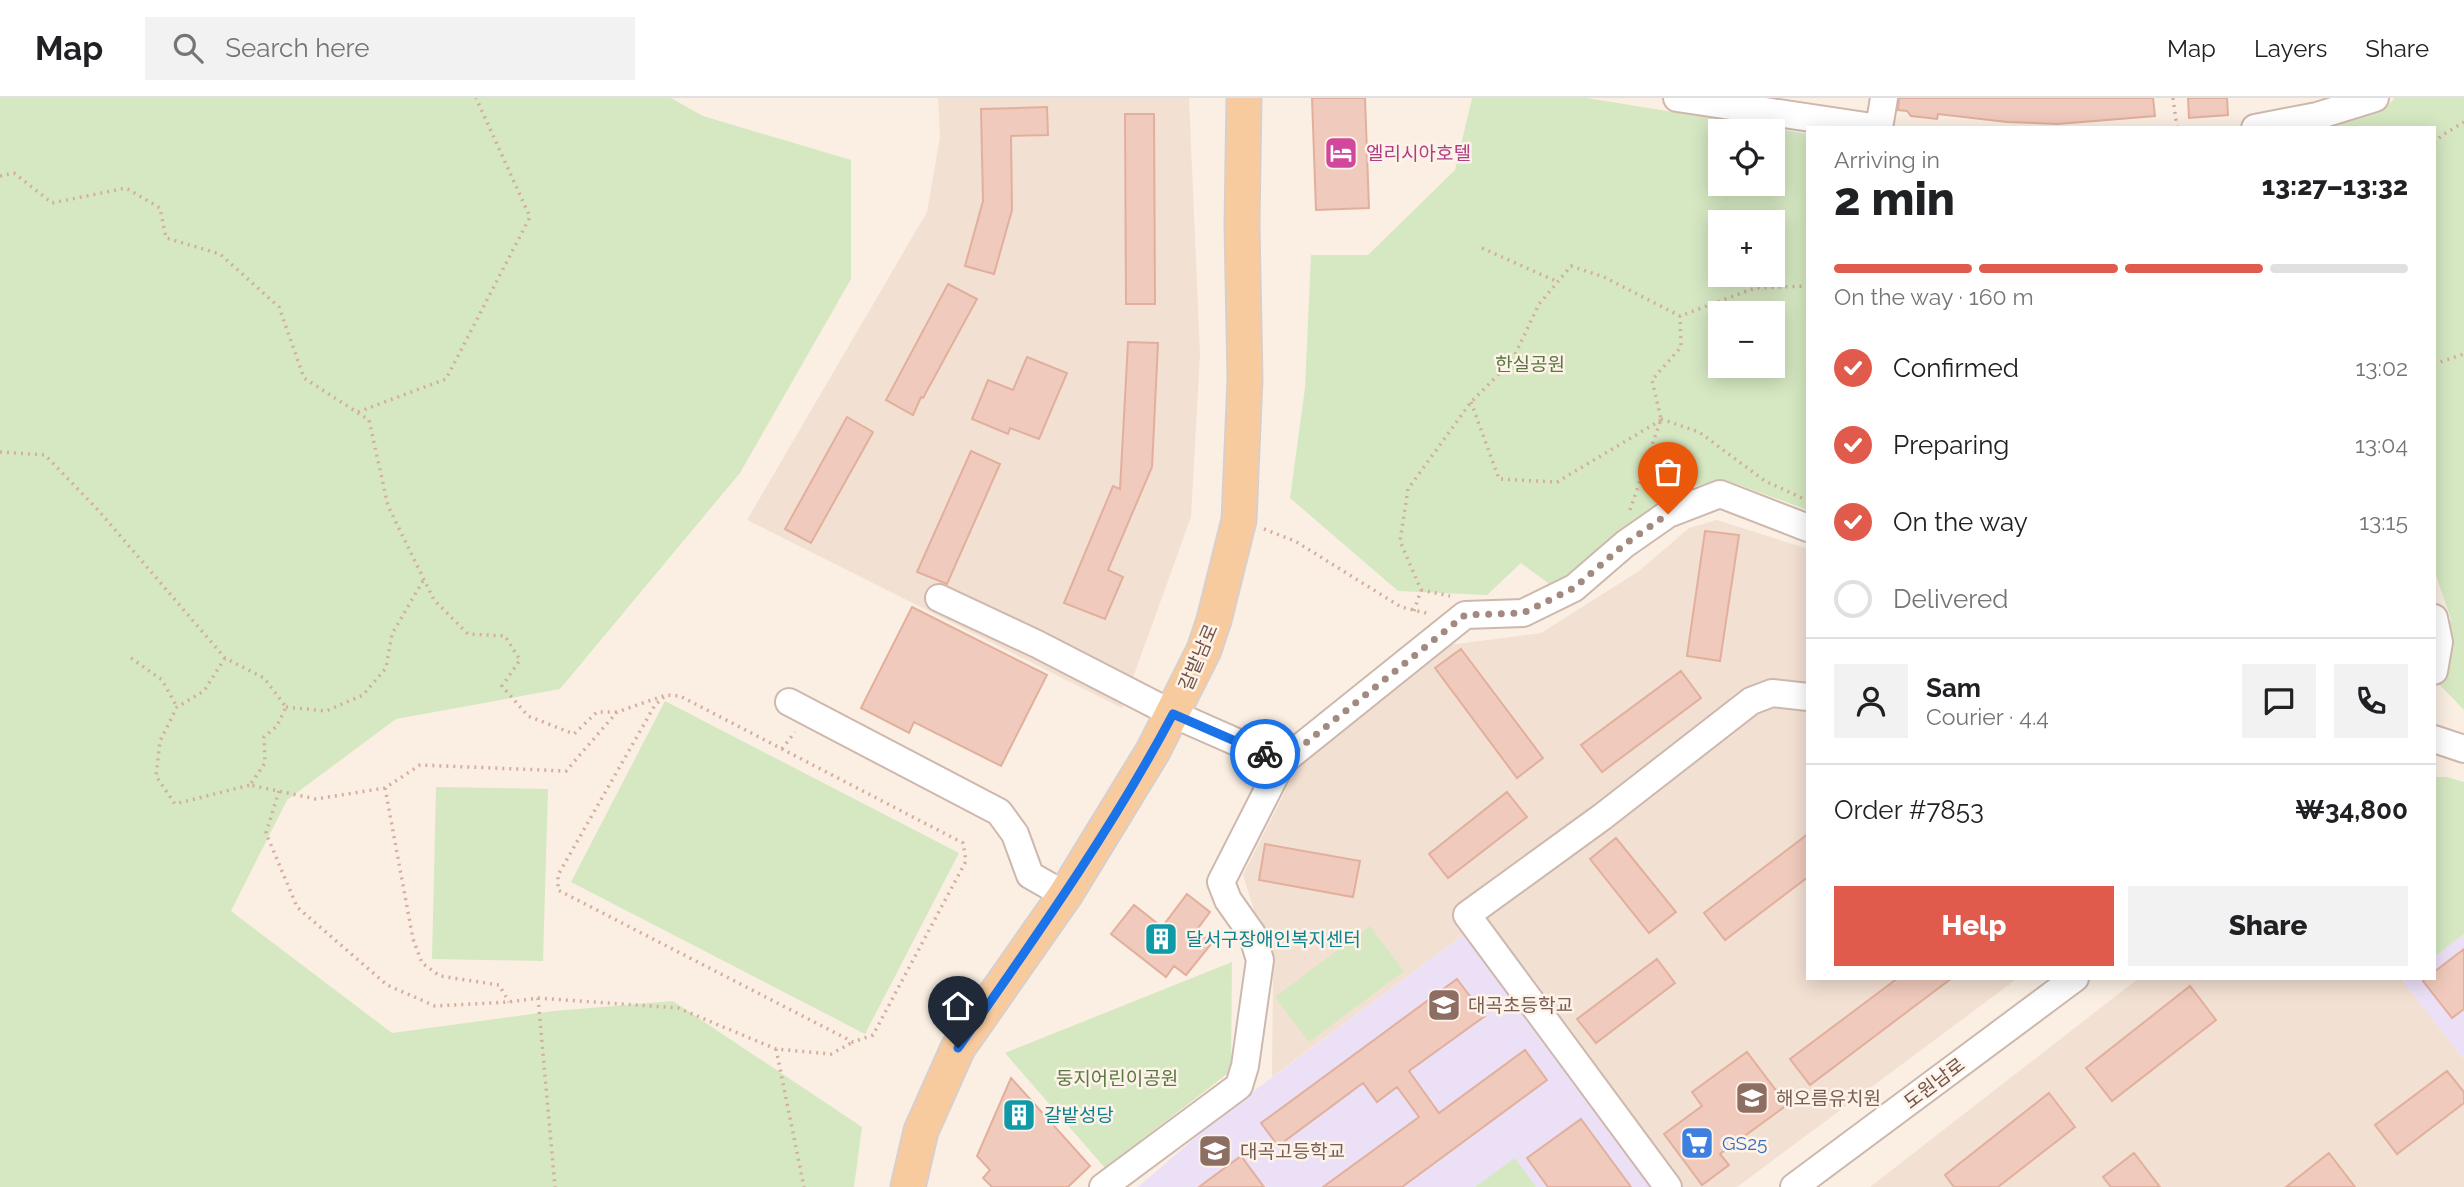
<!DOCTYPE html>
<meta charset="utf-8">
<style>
:root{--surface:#fff;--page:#f2f2f2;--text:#202124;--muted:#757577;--line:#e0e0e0;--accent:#e15b4c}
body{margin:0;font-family:Raleway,"Noto Sans KR",sans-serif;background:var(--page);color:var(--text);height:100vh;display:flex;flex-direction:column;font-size:26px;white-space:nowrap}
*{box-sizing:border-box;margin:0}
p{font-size:23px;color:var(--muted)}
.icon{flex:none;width:38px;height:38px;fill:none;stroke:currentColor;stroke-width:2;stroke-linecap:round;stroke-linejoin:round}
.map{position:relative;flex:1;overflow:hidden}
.details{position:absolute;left:1806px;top:28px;width:630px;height:854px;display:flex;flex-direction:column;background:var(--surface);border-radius:0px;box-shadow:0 4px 18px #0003}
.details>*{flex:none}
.fabs{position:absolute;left:1708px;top:21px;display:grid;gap:14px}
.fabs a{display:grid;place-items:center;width:77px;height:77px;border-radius:0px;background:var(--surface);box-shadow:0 4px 18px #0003;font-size:35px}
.pin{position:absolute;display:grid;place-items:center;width:60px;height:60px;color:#fff;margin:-72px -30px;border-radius:50% 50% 50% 0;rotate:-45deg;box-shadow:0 0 7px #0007}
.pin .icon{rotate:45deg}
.courier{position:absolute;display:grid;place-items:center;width:70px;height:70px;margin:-35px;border:5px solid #1a73e8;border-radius:50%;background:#fff;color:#222;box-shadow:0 2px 9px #0007}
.overview em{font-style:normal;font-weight:800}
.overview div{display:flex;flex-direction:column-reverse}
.overview{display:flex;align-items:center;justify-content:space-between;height:119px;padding:0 28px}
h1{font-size:46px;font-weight:800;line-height:52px}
.bar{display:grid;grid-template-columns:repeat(4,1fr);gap:10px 7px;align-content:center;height:84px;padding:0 28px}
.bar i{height:9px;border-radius:5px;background:var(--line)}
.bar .selected{background:var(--accent)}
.bar p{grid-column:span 4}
.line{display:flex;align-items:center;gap:18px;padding:0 28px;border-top:2px solid var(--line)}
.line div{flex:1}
.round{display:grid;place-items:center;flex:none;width:74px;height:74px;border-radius:0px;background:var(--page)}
ol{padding:0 28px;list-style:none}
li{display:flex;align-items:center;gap:21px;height:77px}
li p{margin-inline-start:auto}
li .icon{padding:7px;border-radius:50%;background:var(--accent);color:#fff;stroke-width:4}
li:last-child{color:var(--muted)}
li i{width:38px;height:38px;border:4px solid var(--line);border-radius:50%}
.primary-button{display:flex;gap:14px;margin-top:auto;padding:14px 28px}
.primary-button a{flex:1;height:80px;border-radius:0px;background:var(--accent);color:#fff;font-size:28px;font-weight:800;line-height:80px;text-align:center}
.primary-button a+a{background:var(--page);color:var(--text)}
header{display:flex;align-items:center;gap:42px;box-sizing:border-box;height:98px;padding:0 35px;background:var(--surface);border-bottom:2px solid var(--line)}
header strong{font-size:33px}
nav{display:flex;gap:38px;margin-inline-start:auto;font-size:24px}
.search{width:490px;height:63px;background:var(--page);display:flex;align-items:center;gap:18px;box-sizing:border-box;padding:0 24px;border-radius:0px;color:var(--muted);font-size:26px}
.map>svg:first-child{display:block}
.residential{fill:#f2e0d2}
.education{fill:#ece0f7}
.green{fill:#d6e8c2;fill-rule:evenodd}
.building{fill:#f0cabc;stroke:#e2af9d;stroke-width:2}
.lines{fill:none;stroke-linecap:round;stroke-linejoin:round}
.minor-casing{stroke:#ceb8ad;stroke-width:30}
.major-casing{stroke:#d8cfcc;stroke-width:37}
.path{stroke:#d4ad9f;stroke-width:3.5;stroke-dasharray:2 5;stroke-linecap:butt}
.minor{stroke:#fff;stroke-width:26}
.major{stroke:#f8cb9e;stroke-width:33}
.done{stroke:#a28a80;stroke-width:7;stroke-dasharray:0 12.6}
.route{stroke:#1a73e8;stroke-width:9}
.labels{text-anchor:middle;stroke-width:5;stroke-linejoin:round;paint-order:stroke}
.hotel-label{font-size:19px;fill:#b23c85;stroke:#fef3e9;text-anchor:start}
.park-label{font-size:19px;fill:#597842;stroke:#fef3e9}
.street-label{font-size:19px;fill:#72544a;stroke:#fef3e9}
.culture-label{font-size:19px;fill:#0d838f;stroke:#fef3e9;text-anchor:start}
.education-label{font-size:19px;fill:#785e54;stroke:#fef3e9;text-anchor:start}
.shop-label{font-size:19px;fill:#366cbe;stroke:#fef3e9;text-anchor:start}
</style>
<header>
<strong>Map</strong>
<div class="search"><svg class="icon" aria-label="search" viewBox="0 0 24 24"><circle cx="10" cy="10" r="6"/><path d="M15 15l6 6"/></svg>Search here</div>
<nav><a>Map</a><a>Layers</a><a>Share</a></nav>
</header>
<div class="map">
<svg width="2464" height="1089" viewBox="0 0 2464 1089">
<rect width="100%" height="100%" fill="#fbefe3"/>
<!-- residential -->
<path class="residential" d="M938,0h251l11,256 -9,163 -69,191 -375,-188 180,-308 13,-75z
M1717,422l91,29v429h210l-281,209h-85l-186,-254 -194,144 1,-106 -30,-96 54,-107 152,-123 92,-12 98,-62 50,-43z
M2139,880h262l63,82v127h-594z"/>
<!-- education -->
<path class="education" d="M1466,835l186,254h-514l85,-73z
M2464,836v126l-61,-78 5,-4h26v-21z"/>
<!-- green -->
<path class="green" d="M0,0h671l32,18 148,44v119l-111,194 -180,216 -164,30 -109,81 -56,111 161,122 162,-22 119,-10 189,126 -8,60h-854z
M1472,0h115l221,36v376l-77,-28 -50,5 -129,99 -31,-23 -34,32 -89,-4 -108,-93 15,-110 6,-133h57l87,-85zM1720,33h53v53h-53zM1720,124h53v53h-53zM1720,215h53v53h-53z
M2395,0h69v612l-28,-29 15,-62 -17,-49v-442h-130l79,-18z
M665,603l294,152 -94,181 -294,-152z
M2434,679h13l17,5v152l-30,23z
M436,689l112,2 -5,172 -111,-2z
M1370,828l34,45 -95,71 -34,-45z
M1232,864l-1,101 -4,11 -122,94 -100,-115z
M1515,1060l21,29h-61z"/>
<!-- building -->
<path class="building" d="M1312,0h53l4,110 -53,2z
M1899,0h254l2,18 -97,8 -51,-2 -69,-8 -1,5 -26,-3 -4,-5 -9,-1z
M2188,0h39l1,17 -39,3z
M1047,9l1,28 -37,1 1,74 -18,64 -29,-8 18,-65 -2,-92z
M1125,16h29l1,190h-29z
M948,186l29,15 -54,99 -2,-1 -8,18 -27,-15z
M1128,244l30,1 -6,124 -44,103 15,7 -18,42 -41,-16 49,-117 7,3z
M1027,259l40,16 -28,66 -29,-11 -2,6 -36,-15 16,-39 25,10z
M847,319l26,15 -62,111 -26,-14z
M971,353l29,13 -53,120 -30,-12z
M1705,433l34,4 -19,126 -33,-5z
M912,509l135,68 -46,91 -87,-44 -5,11 -48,-25z
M1461,551l82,109 -26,20 -82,-110z
M1681,573l20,27 -99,74 -21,-27z
M1507,694l20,25 -79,61 -19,-24z
M1808,736v43l-83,63 -21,-27z
M1616,740l60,74 -27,21 -59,-74z
M1265,746l95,17 -7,36 -94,-17z
M1187,796l23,18 -14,19 16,12 -26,32 -12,-9 -8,11 -55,-43 23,-29 28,22z
M2464,851v60l-12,9 -29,-37 3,-3h8v-6z
M1657,861l18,24 -79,60 -19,-24z
M1898,880h54l-142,107 -20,-26z
M1457,881l28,37 -76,55 30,42 86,-63 22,30 -145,107h-79l96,-70 -22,-30 -20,15 -14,-19 -85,63 -17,-23z
M2190,888l26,34 -104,81 -26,-33z
M1747,954l40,53 -67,49 9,11 -27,20 -38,-51 38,-28 -10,-14z
M2447,973l17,21v11l-67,51 -22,-29z
M1011,980l79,88 -22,21h-76l-9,-9 7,-8 -13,-14z
M2049,995l26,34 -77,60h-44l-9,-12z
M1581,1021l50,68h-83l-21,-29z
M2134,1055l26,34h-49l-8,-10z
M2329,1055l26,34h-69z
M1241,1058l23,31h-65z"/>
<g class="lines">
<defs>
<path id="minor" d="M1677,0l202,30
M1879,30l5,-30
M2255,30l62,-12 58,-18
M939,500l98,46 136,70 109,48
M2434,520l5,24 -5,29
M789,604l210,110 16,22 15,41 35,20
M2434,641l30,10
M1103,1089l136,-101 6,-20 15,-106 -8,-26 -24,-34 -7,-18 61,-120 183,-147 58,-2 51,-25 51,-44 43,-30 52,-20 88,34
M1668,1089l-201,-272 135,-98 149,-116 21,-8 36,4
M1794,1089l281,-209"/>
<path id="major" d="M908,1089l13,-56 37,-83 107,-153 88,-144 51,-101 10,-30 25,-100 6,-141 -3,-154 2,-127"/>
</defs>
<!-- minor casing -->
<use href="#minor" class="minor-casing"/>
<!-- major casing -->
<use href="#major" class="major-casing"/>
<!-- path -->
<path class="path" d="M2173,0l4,30
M2434,45l7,-7 23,-14
M0,78l14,-3 38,30 74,-15 34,20 6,30 54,16 59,53 25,71 65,42 19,86 46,94 34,34 37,2 15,24 -18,26 26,30 46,18 23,-22h20
M1482,150l76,34
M2434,266l30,-10
M1471,304l28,77 58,3 104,-62
M358,314l88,-33 84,-162 -54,-119
M1661,321l38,13 66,49 37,17
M0,354l45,3 53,55 127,148 39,20 22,29 -9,19 -13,11 1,26 -15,22 66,14 69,-11 35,-23 146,6 51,-59 49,-17 14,1 283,147 3,18 -93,174 -20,7 -295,-152v-15l97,-170 11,-10
M1630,412l31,-91 -9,-39 29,-33 -1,-31
M1264,431l31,12 106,66 29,7
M1421,492l29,6
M1414,513l7,-21 -21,-49 8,-52 63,-87 41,-41 27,-57 32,-38 33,11 76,39 75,-28 53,-2
M131,560l31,22 15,27
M225,560l-21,33 -27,16 -17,34 -4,35 19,28 75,-19
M286,609l40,4 37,-16 23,-27 6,-34 32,-55
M782,651l13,-17
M385,690l28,151 9,24 18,13 59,9 10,17
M279,693l-13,42 31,74 90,78 48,21 74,-4 29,-4 140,10 98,41 55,5 22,-12
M538,900l17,189
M776,951l28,138"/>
<!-- minor -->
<use href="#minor" class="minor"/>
<!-- major -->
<use href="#major" class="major"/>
</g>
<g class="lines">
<!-- done -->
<path class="done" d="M1265,656l17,8 183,-147 58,-2 51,-25 51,-44 43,-30"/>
<!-- route -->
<path class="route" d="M958,950c76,-109 153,-217 215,-334l92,40"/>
</g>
<!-- icons -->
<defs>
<symbol id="hotel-square" viewBox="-11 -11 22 22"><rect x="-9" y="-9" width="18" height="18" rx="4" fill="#d1479c" stroke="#fef3e9"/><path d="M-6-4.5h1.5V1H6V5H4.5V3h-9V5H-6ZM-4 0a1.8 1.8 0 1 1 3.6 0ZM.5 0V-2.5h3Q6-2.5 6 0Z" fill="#fff"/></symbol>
<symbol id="building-square" viewBox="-11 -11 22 22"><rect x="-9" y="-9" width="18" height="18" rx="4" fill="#0f9aa8" stroke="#fef3e9"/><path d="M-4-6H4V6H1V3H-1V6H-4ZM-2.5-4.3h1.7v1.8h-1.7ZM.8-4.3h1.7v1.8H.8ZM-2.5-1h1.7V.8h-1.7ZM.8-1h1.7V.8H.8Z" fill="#fff"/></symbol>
<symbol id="school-square" viewBox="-11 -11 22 22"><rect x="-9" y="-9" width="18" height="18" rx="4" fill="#8d6e63" stroke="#fef3e9"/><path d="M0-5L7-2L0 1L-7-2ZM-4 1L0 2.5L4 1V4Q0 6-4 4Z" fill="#fff"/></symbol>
<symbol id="supermarket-square" viewBox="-11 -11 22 22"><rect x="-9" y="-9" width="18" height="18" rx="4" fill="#3f7fe0" stroke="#fef3e9"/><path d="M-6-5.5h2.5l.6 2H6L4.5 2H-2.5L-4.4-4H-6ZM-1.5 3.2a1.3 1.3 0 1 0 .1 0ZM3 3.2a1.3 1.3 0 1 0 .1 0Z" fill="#fff"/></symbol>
</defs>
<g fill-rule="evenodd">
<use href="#hotel-square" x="1322" y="36" width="38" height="38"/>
<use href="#building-square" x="1142" y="822" width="38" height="38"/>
<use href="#school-square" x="1425" y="888" width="38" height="38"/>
<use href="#school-square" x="1733" y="981" width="38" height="38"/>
<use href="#building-square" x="1000" y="998" width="38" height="38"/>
<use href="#supermarket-square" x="1678" y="1026" width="38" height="38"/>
<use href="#school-square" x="1196" y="1034" width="38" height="38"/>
</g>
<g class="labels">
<!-- hotel labels -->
<g class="hotel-label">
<text x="1366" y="62">엘리시아호텔</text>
</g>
<!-- park labels -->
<g class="park-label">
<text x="1530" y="273">한실공원</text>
<text x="1117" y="987">둥지어린이공원</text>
</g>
<!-- street labels -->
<g class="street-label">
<text transform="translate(1198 559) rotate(-67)" y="7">갈밭남로</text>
<text transform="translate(1934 985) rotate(-37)" y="7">도원남로</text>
</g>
<!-- culture labels -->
<g class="culture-label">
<text x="1186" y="848">달서구장애인복지센터</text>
<text x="1044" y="1024">갈밭성당</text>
</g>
<!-- education labels -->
<g class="education-label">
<text x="1468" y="914">대곡초등학교</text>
<text x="1776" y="1007">해오름유치원</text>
<text x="1240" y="1060">대곡고등학교</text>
</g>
<!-- shop labels -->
<g class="shop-label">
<text x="1722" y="1052">GS25</text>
</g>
</g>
</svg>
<div class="fabs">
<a><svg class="icon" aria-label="locate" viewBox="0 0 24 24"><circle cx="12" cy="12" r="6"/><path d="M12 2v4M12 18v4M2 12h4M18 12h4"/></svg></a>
<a>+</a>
<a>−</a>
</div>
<div class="pin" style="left:1668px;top:416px;background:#ea580c"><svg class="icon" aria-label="bag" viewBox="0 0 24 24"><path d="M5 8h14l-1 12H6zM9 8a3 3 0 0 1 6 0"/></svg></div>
<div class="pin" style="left:958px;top:950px;background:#1f2937"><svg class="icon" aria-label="home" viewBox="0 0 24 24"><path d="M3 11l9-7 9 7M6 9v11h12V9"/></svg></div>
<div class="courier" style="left:1265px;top:656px"><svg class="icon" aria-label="bike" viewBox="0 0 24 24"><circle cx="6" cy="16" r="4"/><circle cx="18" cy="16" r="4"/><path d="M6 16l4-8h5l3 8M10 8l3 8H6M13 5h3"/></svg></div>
<section class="details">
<div class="overview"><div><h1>2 min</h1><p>Arriving in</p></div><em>13:27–13:32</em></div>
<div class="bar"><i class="selected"></i><i class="selected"></i><i class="selected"></i><i></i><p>On the way · 160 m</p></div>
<ol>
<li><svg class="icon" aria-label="check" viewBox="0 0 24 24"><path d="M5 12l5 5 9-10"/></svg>Confirmed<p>13:02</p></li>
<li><svg class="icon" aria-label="check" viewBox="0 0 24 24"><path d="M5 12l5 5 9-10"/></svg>Preparing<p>13:04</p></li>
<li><svg class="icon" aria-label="check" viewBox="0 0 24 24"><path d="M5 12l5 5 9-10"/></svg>On the way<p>13:15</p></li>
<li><i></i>Delivered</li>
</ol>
<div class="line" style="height:126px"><a class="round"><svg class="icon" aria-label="person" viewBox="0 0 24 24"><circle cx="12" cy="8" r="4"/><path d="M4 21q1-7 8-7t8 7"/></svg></a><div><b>Sam</b><p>Courier · 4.4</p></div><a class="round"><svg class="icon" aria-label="chat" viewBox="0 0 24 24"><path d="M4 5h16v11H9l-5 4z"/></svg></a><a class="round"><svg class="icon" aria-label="phone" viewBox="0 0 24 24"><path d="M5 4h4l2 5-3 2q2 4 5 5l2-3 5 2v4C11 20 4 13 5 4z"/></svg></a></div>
<div class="line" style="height:91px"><div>Order #7853</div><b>₩34,800</b></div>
<div class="primary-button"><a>Help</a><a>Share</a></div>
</section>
</div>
